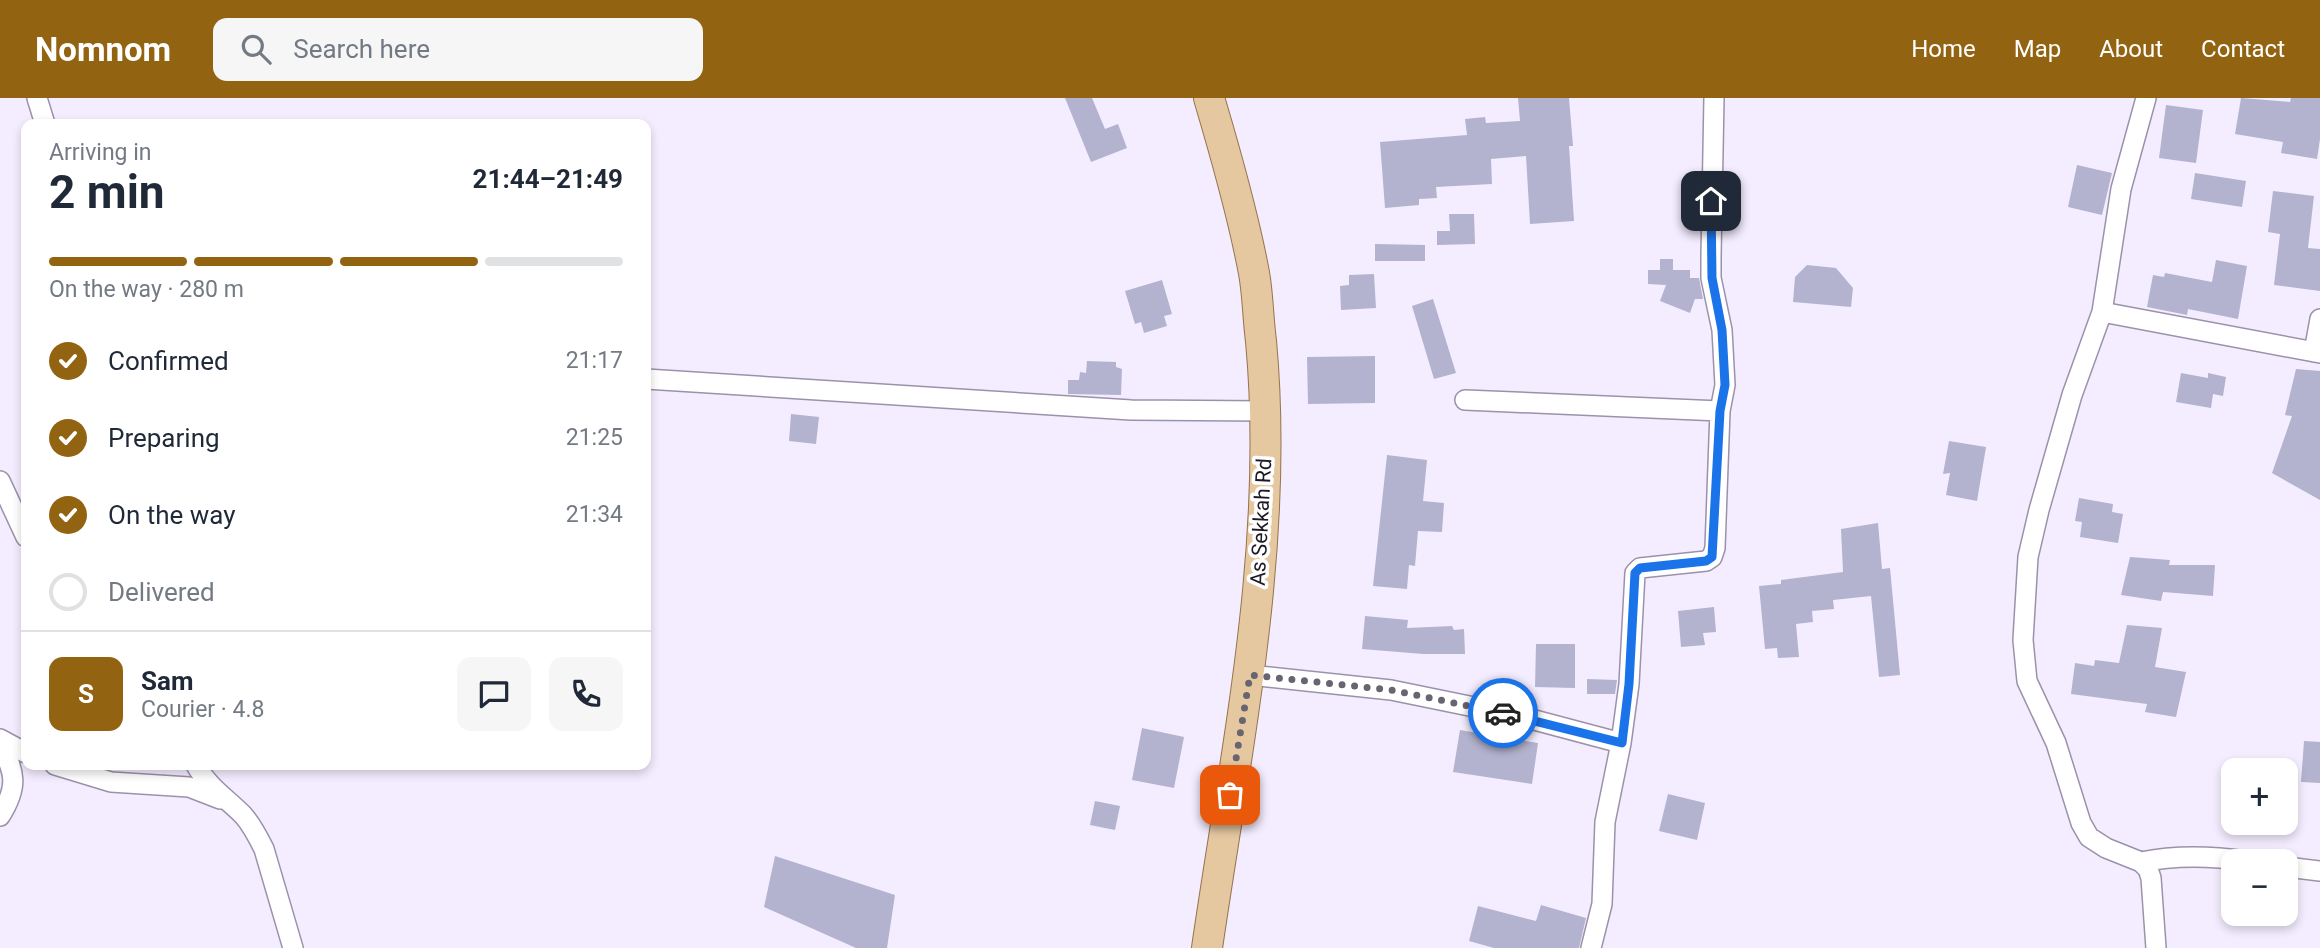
<!DOCTYPE html>
<meta charset="utf-8">
<style>
:root{--surface:#fff;--page:#f6f6f7;--text:#1f2937;--muted:#747a83;--line:#e0e1e3;--accent:#926311}
body{margin:0;font-family:Roboto,sans-serif;background:var(--page);color:var(--text);height:100vh;display:flex;flex-direction:column;font-size:26px;white-space:nowrap}
*{box-sizing:border-box;margin:0}
p{font-size:23px;color:var(--muted)}
.icon{flex:none;width:38px;height:38px;fill:none;stroke:currentColor;stroke-width:2;stroke-linecap:round;stroke-linejoin:round}
.map{position:relative;flex:1;overflow:hidden}
.details{position:absolute;left:21px;top:21px;width:630px;height:651px;display:flex;flex-direction:column;background:var(--surface);border-radius:14px;box-shadow:0 4px 10px #0003}
.details>*{flex:none}
.fabs{position:absolute;left:2221px;top:660px;display:grid;gap:14px}
.fabs a{display:grid;place-items:center;width:77px;height:77px;border-radius:14px;background:var(--surface);box-shadow:0 4px 10px #0003;font-size:35px}
.pin{position:absolute;display:grid;place-items:center;width:60px;height:60px;color:#fff;margin:-30px;border-radius:14px;box-shadow:0 4px 10px #0006}
.courier{position:absolute;display:grid;place-items:center;width:70px;height:70px;margin:-35px;border:5px solid #1a73e8;border-radius:50%;background:#fff;color:#222;box-shadow:0 2px 9px #0007}
.head em{font-style:normal;font-weight:700}
.head div{display:flex;flex-direction:column-reverse}
.head{display:flex;align-items:center;justify-content:space-between;height:119px;padding:0 28px}
h1{font-size:46px;font-weight:700;line-height:52px}
.bar{display:grid;grid-template-columns:repeat(4,1fr);gap:10px 7px;align-content:center;height:84px;padding:0 28px}
.bar i{height:9px;border-radius:5px;background:var(--line)}
.bar .active{background:var(--accent)}
.bar p{grid-column:span 4}
.line{display:flex;align-items:center;gap:18px;padding:0 28px;border-top:2px solid var(--line)}
.line div{flex:1}
.round{display:grid;place-items:center;flex:none;width:74px;height:74px;border-radius:14px;background:var(--page)}
ol{padding:0 28px;list-style:none}
li{display:flex;align-items:center;gap:21px;height:77px}
li p{margin-inline-start:auto}
li .icon{padding:7px;border-radius:50%;background:var(--accent);color:#fff;stroke-width:4}
li:last-child{color:var(--muted)}
li i{width:38px;height:38px;border:4px solid var(--line);border-radius:50%}
header{display:flex;align-items:center;gap:42px;box-sizing:border-box;height:98px;padding:0 35px;background:var(--accent);color:#fff}
header strong{font-size:33px}
nav{display:flex;gap:38px;margin-inline-start:auto;font-size:24px}
.search{width:490px;height:63px;background:var(--page);display:flex;align-items:center;gap:18px;box-sizing:border-box;padding:0 24px;border-radius:14px;color:var(--muted);font-size:26px}
.map>svg:first-child{display:block}
.building{fill:#b3b3cf}
.lines{fill:none;stroke-linecap:round;stroke-linejoin:round}
.street-casing{stroke:#9c91ab;stroke-width:22}
.primary-casing{stroke:#94734c;stroke-width:32}
.street{stroke:#fff;stroke-width:19}
.primary{stroke:#e5c8a0;stroke-width:30}
.done{stroke:#696471;stroke-width:7;stroke-dasharray:0 12.6}
.route{stroke:#1a73e8;stroke-width:9}
.labels{text-anchor:middle;stroke-width:7;stroke-linejoin:round;paint-order:stroke}
.street-label{font-size:21px;fill:#1e1a24;stroke:#fff}
</style>
<header>
<strong>Nomnom</strong>
<div class="search"><svg class="icon" aria-label="search" viewBox="0 0 24 24"><circle cx="10" cy="10" r="6"/><path d="M15 15l6 6"/></svg>Search here</div>
<nav><a>Home</a><a>Map</a><a>About</a><a>Contact</a></nav>
</header>
<div class="map">
<svg width="2320" height="850" viewBox="0 0 2320 850">
<rect width="100%" height="100%" fill="#f4edff"/>
<!-- building -->
<path class="building" d="M1065,0h27l13,31 13,-5 9,24 -36,14z
M1518,0h51l4,48h-4l5,75 -44,3 -4,-68 -35,3 1,25 -56,3 1,11 -18,1v6l-34,3 -5,-66 87,-7 -2,-16 20,-2 1,6 34,-2z
M2241,0l49,4 1,-4h29v41l-3,20 -36,-6 2,-11 -48,-8z
M2166,7l37,5 -7,53 -37,-5z
M2077,67l35,8 -10,42 -34,-8z
M2195,75l51,8 -4,26 -51,-8z
M2273,93l41,5 -6,52 12,1v42l-46,-6 6,-51 -12,-2z
M1449,116h25l1,30 -38,1v-14h13z
M1375,146l50,1v16h-50z
M1660,161h13v11h17v8h9l4,21h-8l-5,14 -30,-12 6,-16 -18,-1v-14h12z
M2216,162l31,6 -9,53 -50,-10 -1,6 -40,-8 6,-32 11,2 1,-4 47,9z
M1807,167l29,3 17,20 -2,19 -58,-5 2,-25z
M1374,176l2,34 -35,2 -1,-24 9,-1v-10z
M1162,182l10,34 -8,2 3,10 -23,7 -3,-11 -6,2 -10,-33z
M1433,201l23,74 -22,6 -22,-73z
M1375,258v47l-67,1 -1,-47z
M1087,263l29,1v5l6,2 -1,26 -53,-1v-14h11l1,-8 6,1z
M2296,271l24,2v129l-48,-27 20,-57 -7,-1z
M2181,275l27,5v-5l18,4 -3,19 -10,-2 -2,14 -35,-6z
M791,316l28,3 -3,27 -27,-3z
M1949,343l37,6 -9,54 -31,-6 4,-22 -7,1z
M1387,357l40,5 -4,41 21,2 -2,29 -24,-1 -3,35 -6,-1 -2,24 -34,-3z
M2079,400l34,6 -1,8 11,2 -5,29 -38,-6 2,-15 -7,-1z
M1878,425l4,46 8,-1 10,107 -21,2 -8,-81 -38,4 1,9 -22,2 1,11 -17,2 3,33 -21,1 -1,-10 -12,1 -6,-63 22,-2v-4l62,-8 -2,-43z
M2130,459l40,3 -1,5h46l-2,31 -50,-4 -2,9 -40,-6z
M1714,509l2,25 -13,1 2,12 -24,2 -3,-36z
M1365,518l43,4 -1,8 45,-2 2,4 10,-1 1,25h-42l-61,-5z
M2127,527l35,3 -7,39 31,5 -10,45 -31,-5 2,-8 -76,-10 4,-31 19,3 1,-6 24,3z
M1536,546h39v44l-40,-1z
M1587,581l30,1 -2,14h-28z
M1142,630l42,9 -10,51 -42,-8z
M1460,632l78,13 -6,41 -79,-12z
M2304,643l16,1v41l-19,-1z
M1668,696l37,9 -8,37 -38,-9z
M1095,703l25,5 -5,24 -25,-5z
M775,758l120,39 -8,53h-31l-92,-41z
M1541,807l45,13 -7,30h-85l-25,-7 9,-35 58,15z"/>
<g class="lines">
<defs>
<path id="street" d="M37,0l8,26
M2146,0l-25,91 -19,123 -30,83 -33,115 -11,47 -5,83 4,41 29,62 25,80 8,14 17,11 35,14 7,7 3,9 5,70
M2102,214l218,41
M2314,254l6,-33
M646,281l485,31 134,1
M1465,302l255,11
M0,383l26,56
M1250,577l141,15 132,27 98,26 -16,79 -3,82 -11,44
M0,641l26,14
M0,644c15,31 19,44 0,74
M1621,645l8,-59 6,-111 5,-5 66,-7 6,-4 3,-9 5,-137 5,-26 -3,-55 -11,-52v-22l3,-158
M55,667l56,17 78,5 31,12
M196,667c12,22 30,33 47,50 9,10 15,22 21,34l29,99
M2141,764c35,-7 70,-6 105,-1
M2286,769l34,4"/>
<path id="primary" d="M1207,850c29,-200 73,-403 54,-607 -3,-22 -3,-46 -7,-68 -11,-59 -28,-118 -45,-175"/>
</defs>
<!-- street casing -->
<use href="#street" class="street-casing"/>
<!-- primary casing -->
<use href="#primary" class="primary-casing"/>
<!-- street -->
<use href="#street" class="street"/>
<!-- primary -->
<use href="#primary" class="primary"/>
</g>
<g class="lines">
<!-- done -->
<path class="done" d="M1230,697l20,-120 141,15 112,23"/>
<!-- route -->
<path class="route" d="M1503,615l119,30 7,-59 6,-111 5,-5 66,-7 6,-4 8,-146 5,-26 -3,-55 -10,-52 -1,-77"/>
</g>
<g class="labels">
<!-- street labels -->
<g class="street-label">
<text transform="translate(1261 424) rotate(-87)" y="7">As Sekkah Rd</text>
</g>
</g>
</svg>
<div class="fabs">
<a>+</a>
<a>−</a>
</div>
<div class="pin" style="left:1230px;top:697px;background:#ea580c"><svg class="icon" aria-label="bag" viewBox="0 0 24 24"><path d="M5 8h14l-1 12H6zM9 8a3 3 0 0 1 6 0"/></svg></div>
<div class="pin" style="left:1711px;top:103px;background:#1f2937"><svg class="icon" aria-label="home" viewBox="0 0 24 24"><path d="M3 11l9-7 9 7M6 9v11h12V9"/></svg></div>
<div class="courier" style="left:1503px;top:615px"><svg class="icon" aria-label="car" viewBox="0 0 24 24"><path d="M5 17H2v-5l4-1 3-4h7l3 4 3 1v5h-3M9 17h6M6 11h13"/><circle cx="7" cy="17" r="2"/><circle cx="17" cy="17" r="2"/></svg></div>
<section class="details">
<div class="head"><div><h1>2 min</h1><p>Arriving in</p></div><em>21:44–21:49</em></div>
<div class="bar"><i class="active"></i><i class="active"></i><i class="active"></i><i></i><p>On the way · 280 m</p></div>
<ol>
<li><svg class="icon" aria-label="check" viewBox="0 0 24 24"><path d="M5 12l5 5 9-10"/></svg>Confirmed<p>21:17</p></li>
<li><svg class="icon" aria-label="check" viewBox="0 0 24 24"><path d="M5 12l5 5 9-10"/></svg>Preparing<p>21:25</p></li>
<li><svg class="icon" aria-label="check" viewBox="0 0 24 24"><path d="M5 12l5 5 9-10"/></svg>On the way<p>21:34</p></li>
<li><i></i>Delivered</li>
</ol>
<div class="line" style="height:126px"><b class="round" style="background:var(--accent);color:#fff">S</b><div><b>Sam</b><p>Courier · 4.8</p></div><a class="round"><svg class="icon" aria-label="chat" viewBox="0 0 24 24"><path d="M4 5h16v11H9l-5 4z"/></svg></a><a class="round"><svg class="icon" aria-label="phone" viewBox="0 0 24 24"><path d="M5 4h4l2 5-3 2q2 4 5 5l2-3 5 2v4C11 20 4 13 5 4z"/></svg></a></div>
</section>
</div>
